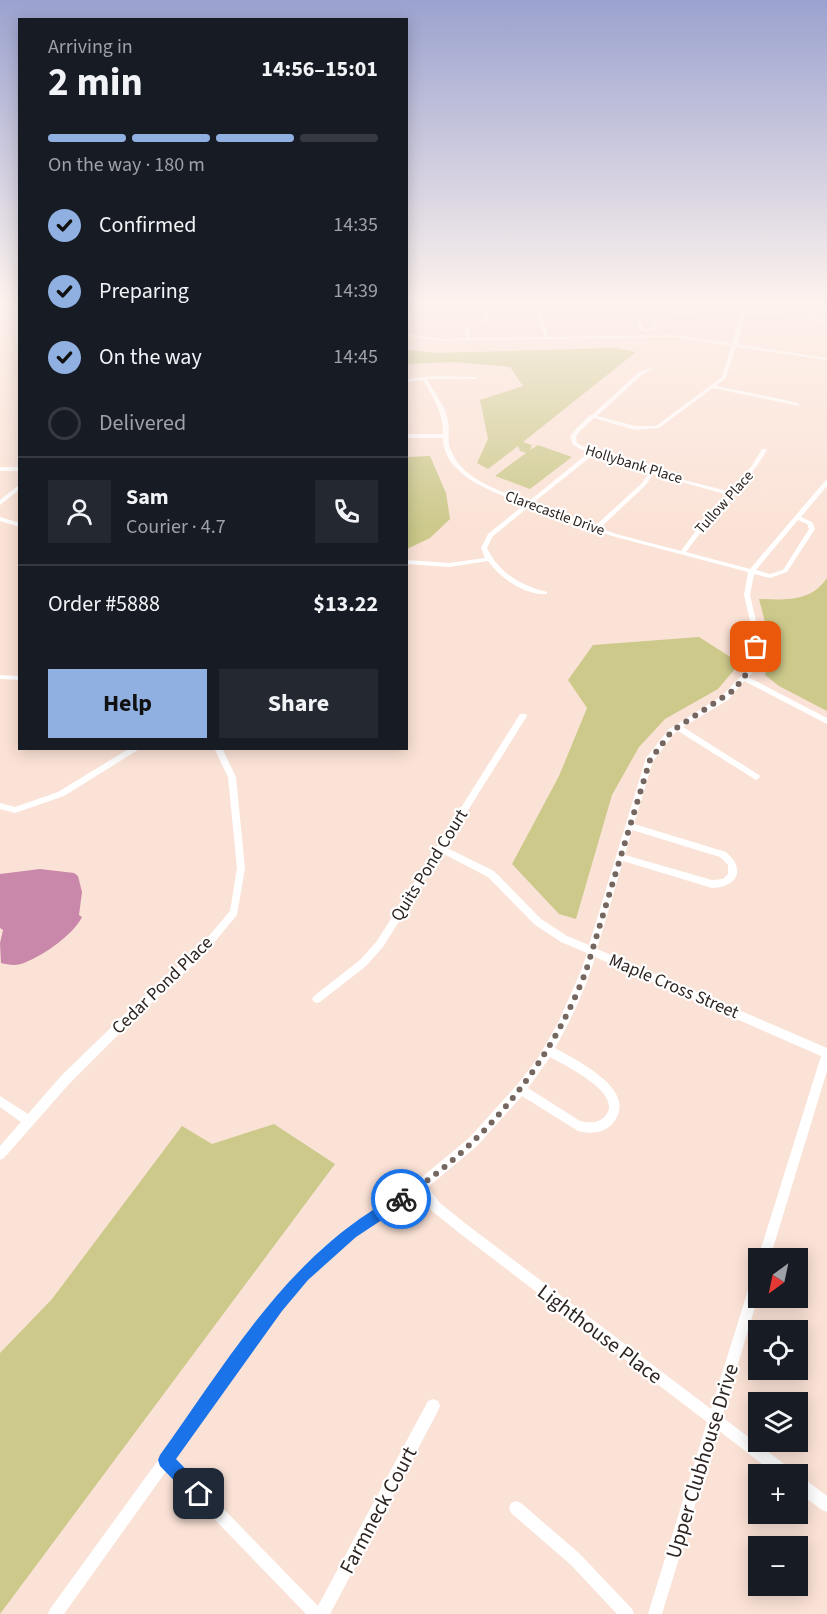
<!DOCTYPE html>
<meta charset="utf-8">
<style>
:root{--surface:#171b24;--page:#242831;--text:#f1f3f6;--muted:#9ea1a6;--line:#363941;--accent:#8fb0e1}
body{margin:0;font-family:"Source Sans 3",sans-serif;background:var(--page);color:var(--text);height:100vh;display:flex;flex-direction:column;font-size:22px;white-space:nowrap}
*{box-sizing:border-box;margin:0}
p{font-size:20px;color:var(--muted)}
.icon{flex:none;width:33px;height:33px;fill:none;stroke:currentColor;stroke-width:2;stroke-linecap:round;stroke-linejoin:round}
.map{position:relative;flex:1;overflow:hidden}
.side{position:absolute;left:18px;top:18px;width:390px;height:732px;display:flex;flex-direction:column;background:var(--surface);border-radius:0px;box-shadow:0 3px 15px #0003}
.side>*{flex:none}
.needle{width:39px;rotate:213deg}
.buttons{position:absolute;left:748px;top:1248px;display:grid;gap:12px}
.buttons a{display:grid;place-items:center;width:60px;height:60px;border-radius:0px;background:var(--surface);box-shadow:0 3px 15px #0003;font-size:30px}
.pin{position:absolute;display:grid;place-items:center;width:51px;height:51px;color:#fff;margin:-26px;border-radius:12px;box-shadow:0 3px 9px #0006}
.courier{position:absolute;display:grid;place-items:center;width:60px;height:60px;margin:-30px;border:4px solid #1a73e8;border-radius:50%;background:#fff;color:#222;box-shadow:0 2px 8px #0007}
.summary em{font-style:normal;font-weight:700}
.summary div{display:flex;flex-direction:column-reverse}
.summary{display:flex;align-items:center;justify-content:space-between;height:102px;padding:0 30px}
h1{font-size:39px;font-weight:700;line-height:45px}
.bar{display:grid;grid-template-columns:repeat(4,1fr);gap:9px 6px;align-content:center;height:72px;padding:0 30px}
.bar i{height:8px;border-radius:4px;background:var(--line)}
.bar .active{background:var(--accent)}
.bar p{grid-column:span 4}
.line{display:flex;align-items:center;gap:15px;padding:0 30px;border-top:2px solid var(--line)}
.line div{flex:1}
.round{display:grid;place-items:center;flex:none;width:63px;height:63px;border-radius:0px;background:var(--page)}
ol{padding:0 30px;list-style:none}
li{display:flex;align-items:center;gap:18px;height:66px}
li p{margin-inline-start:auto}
li .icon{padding:6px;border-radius:50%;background:var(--accent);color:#111;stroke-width:4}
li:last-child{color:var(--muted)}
li i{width:33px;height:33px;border:3px solid var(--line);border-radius:50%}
.action{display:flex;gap:12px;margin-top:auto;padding:12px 30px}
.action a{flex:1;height:69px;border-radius:0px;background:var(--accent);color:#111;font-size:24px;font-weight:700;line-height:69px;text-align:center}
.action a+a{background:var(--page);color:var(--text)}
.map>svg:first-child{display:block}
.green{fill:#ccc98b}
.water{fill:#c988a9}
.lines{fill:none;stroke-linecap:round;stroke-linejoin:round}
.minor{fill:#fff;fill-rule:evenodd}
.route{fill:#1a73e8}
.done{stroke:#766660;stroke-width:6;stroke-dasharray:0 10.8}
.labels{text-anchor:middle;stroke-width:4.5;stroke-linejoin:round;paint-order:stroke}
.far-street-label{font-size:15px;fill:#2e2420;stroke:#fff}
.street-label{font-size:18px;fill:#2e2420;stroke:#fff}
.near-street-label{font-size:21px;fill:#2e2420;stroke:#fff}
</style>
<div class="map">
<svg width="827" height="1614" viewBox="0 0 827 1614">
<rect width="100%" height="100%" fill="#fbe2d6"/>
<!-- green -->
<path class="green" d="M615,348l21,4 -113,90 9,3 -2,5 8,-5 34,12 -42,32 -35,-13 31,-23 -6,-2 -2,-5 -30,23 -11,-6 11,-24 -8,-39 43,-14 -13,-19 -55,-5 -48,2v-14l29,3z
M430,456l16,37 4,26 -20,19 -23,11v-92z
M827,578v133l-48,-25 -14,-11 7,-26 -13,-50c26,1 52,3 68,-21z
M699,637l41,26 -22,26 -53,30 -26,28 -27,48 -36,124 -17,-5 -47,-50 47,-88 28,-68 -19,-28 25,-35z
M274,1124l61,40 -335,450v-261l52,-54 130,-173 30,18z"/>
<!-- water -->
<path class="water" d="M40,869l34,4 4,3 4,16 -3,23 3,2c-9,18 -38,38 -58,46 -7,3 -16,2 -23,0l-1,-20 3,-13 -3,-2v-54z"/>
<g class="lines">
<!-- minor -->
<path class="minor" d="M14,302h4l2,55 -2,-1z
M418,302h4l-2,3 54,4h9l-2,-7h4l2,7 47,-1 -2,-6h4l2,6 98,-1 104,12 5,-17h4l-3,9 50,4 31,6v2l-31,-6 -50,-4 -9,31 90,14v2l-91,-13 -10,31 -10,8 65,13 18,5v2l-86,-18 -54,40 -24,2 -41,-12 -16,15 -2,4 1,6c47,25 103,35 154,49l22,-28 9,-15h4l1,1c-22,38 -56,66 -81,102l64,17 75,-88 2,-1v6l-26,31 11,5 3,7 -28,43 -17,6 -16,-4 -4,21 10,43 -3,23 -5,12 -4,4 79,41v6l-83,-43 -16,19 -45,27 76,48 1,2 -4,3 -78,-49 -3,2 -22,28 -19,63 92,28c20,17 12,35 -14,36l-89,-27 -26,88 230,99v23l-57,187h-11v2l-1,-2 63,-202 -226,-99c-9,31 -24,63 -40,91 22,13 85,42 58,75 -9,11 -23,11 -35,8l-56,-35 -45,50 -49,41 12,16 26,21 245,185 42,-135 2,-4 4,-2v26l-37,123 69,52 2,5h-18l-57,-44 -56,184h-14l59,-192 -249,-190 -26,-21 -13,-17 -64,42 -28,23 -46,51 -106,149 143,147 110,-205 5,-2 5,2 2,5 -2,5 -108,203h-24l-139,-144 -103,144h-16l2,-5 223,-307 46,-51 28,-23 69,-46 53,-44 48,-53 21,-27 20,-35 23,-52 6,-18 -26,-11 -26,-17 -47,-48 -46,-24 -59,94 -17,19 -46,36 -3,1 -3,-1 -2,-3 2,-3 46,-36 17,-19 143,-227h6l1,2 -82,131 49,24 47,48 26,17 22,9 57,-187 23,-29 53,-33 23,-24 4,-11 5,-23 -10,-43 4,-23 -136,-36 -82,-30 -37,30 -6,12c12,25 34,38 60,44v2c-22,1 -46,-15 -59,-33l-39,6 -43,-3v-4l43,3 36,-5 -4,-10 7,-14 37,-30c-30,-11 -82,-28 -82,-66h-37v-4h37c0,-23 -9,-34 -20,-54l-17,2v-3l27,-3 44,1v1l-2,1h-48c7,13 19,28 21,42 2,9 -1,19 2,27 11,32 50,43 79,53l59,-48 -15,-8 -3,-8 4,-6 16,-16h2l47,-43 12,-4 2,1 -10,5 -46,42 38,10h21l66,-49 9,-31 -57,-9 -234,4 -34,-5v-2l34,5 26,-1 -2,-11 2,-1 2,1 2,11 75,-1 -10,-26h-48l3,11 -2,1 -2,-1 -3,-11 -64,-4 -13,11v-3l8,-7zM636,309l103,12 -7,22 -58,-8 -125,2 -10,-27zM593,455l56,18 -7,10 -47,43 -62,-23zM653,474l75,21 -28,30 -19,26 -65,-17 -16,-6 46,-43zM798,520l9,4 2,5 -26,41 -13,4 -14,-4zM632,830l88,27 8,8v9l-5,5 -11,1 -87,-25zM550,1057c14,8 73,36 56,58 -7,9 -17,8 -26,6l-52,-33z
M758,302h7l62,12v2z
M808,302h6l13,4v2z
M653,321l4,1 -1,7 -8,3 -9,-2 -2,-7 4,-1 2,6 5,2 4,-2z
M0,467h20v4h-20z
M20,484v5l-20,16v-5z
M0,517l20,6v4l-20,-6z
M0,675l20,1v4l-20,-1z
M130,748h11l-77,48 -49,17 -15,-4v-6l15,4 43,-15z
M214,748h8l14,29 9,91 -8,47 -34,41 -69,63 -65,65 -65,74 -4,2v-14l21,-24 -21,-15v-11l28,18 33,-38 65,-63 71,-63 33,-39 7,-43 -9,-91z
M798,1476l5,2 24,18v16l-5,-2 -24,-18z
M516,1501l5,2 59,51 52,55 2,5h-17l-47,-50 -59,-51 -2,-5 2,-5z"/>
</g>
<!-- sky -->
<linearGradient id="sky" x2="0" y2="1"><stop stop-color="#9ba2cf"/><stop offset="0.57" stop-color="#fdf2ed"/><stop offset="1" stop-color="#fdf2ed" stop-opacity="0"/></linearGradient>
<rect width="827" height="528" fill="url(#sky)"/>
<!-- route -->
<path class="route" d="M401,1192l5,2 2,5 -2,5 -50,33 -48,43 -26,31 -106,148 29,30 2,5 -2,6 -6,3 -6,-3 -33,-34 -2,-6 2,-5c62,-86 119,-184 210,-243 10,-7 20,-15 31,-20z"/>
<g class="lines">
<!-- done -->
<path class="done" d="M401,1199c84,-55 149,-134 185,-228l64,-211 22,-29 62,-41 13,-17 9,-26"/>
</g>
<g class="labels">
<!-- far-street labels -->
<g class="far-street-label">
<text transform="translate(634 464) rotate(17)" y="5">Hollybank Place</text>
<text transform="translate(724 502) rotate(-48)" y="5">Tullow Place</text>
<text transform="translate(555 513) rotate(20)" y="5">Clarecastle Drive</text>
</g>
<!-- street labels -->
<g class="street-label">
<text transform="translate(429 865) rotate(-58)" y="6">Quits Pond Court</text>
<text transform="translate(162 985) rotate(-44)" y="6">Cedar Pond Place</text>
<text transform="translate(674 986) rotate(23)" y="6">Maple Cross Street</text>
</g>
<!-- near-street labels -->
<g class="near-street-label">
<text transform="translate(600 1334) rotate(37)" y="7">Lighthouse Place</text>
<text transform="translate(702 1461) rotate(-73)" y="7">Upper Clubhouse Drive</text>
<text transform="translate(378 1510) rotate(-62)" y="7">Farmneck Court</text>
</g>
</g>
</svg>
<div class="buttons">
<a><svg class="needle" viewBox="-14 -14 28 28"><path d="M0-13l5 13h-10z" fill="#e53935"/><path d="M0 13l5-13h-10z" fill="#9ea1a6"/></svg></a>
<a><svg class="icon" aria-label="locate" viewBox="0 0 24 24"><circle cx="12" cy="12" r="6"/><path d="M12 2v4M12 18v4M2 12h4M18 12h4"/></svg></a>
<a><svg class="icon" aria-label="layers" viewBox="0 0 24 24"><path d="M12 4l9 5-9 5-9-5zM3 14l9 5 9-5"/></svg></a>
<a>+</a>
<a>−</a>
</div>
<div class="pin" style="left:756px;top:647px;background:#ea580c"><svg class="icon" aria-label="bag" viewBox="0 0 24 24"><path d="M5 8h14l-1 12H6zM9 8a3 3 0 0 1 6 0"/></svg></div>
<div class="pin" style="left:199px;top:1494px;background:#1f2937"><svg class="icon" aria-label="home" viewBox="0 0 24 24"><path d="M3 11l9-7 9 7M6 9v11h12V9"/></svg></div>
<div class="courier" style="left:401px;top:1199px"><svg class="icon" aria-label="bike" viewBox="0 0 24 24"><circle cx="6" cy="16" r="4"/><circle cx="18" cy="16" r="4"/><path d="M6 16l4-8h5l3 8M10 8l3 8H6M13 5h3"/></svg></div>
<section class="side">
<div class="summary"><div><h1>2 min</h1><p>Arriving in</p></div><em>14:56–15:01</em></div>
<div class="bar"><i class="active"></i><i class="active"></i><i class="active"></i><i></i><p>On the way · 180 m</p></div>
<ol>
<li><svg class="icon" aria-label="check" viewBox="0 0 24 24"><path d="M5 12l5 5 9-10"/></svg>Confirmed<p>14:35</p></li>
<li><svg class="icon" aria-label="check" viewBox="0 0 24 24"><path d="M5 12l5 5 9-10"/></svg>Preparing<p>14:39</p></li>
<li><svg class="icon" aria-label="check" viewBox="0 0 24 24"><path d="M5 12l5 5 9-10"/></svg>On the way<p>14:45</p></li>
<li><i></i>Delivered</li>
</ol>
<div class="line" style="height:108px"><a class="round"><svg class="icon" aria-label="person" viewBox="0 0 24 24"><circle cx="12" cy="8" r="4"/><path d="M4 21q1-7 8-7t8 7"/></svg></a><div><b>Sam</b><p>Courier · 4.7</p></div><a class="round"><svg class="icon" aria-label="phone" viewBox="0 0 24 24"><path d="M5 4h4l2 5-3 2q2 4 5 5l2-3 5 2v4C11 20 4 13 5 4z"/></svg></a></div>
<div class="line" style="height:78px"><div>Order #5888</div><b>$13.22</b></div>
<div class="action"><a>Help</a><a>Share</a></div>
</section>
</div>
